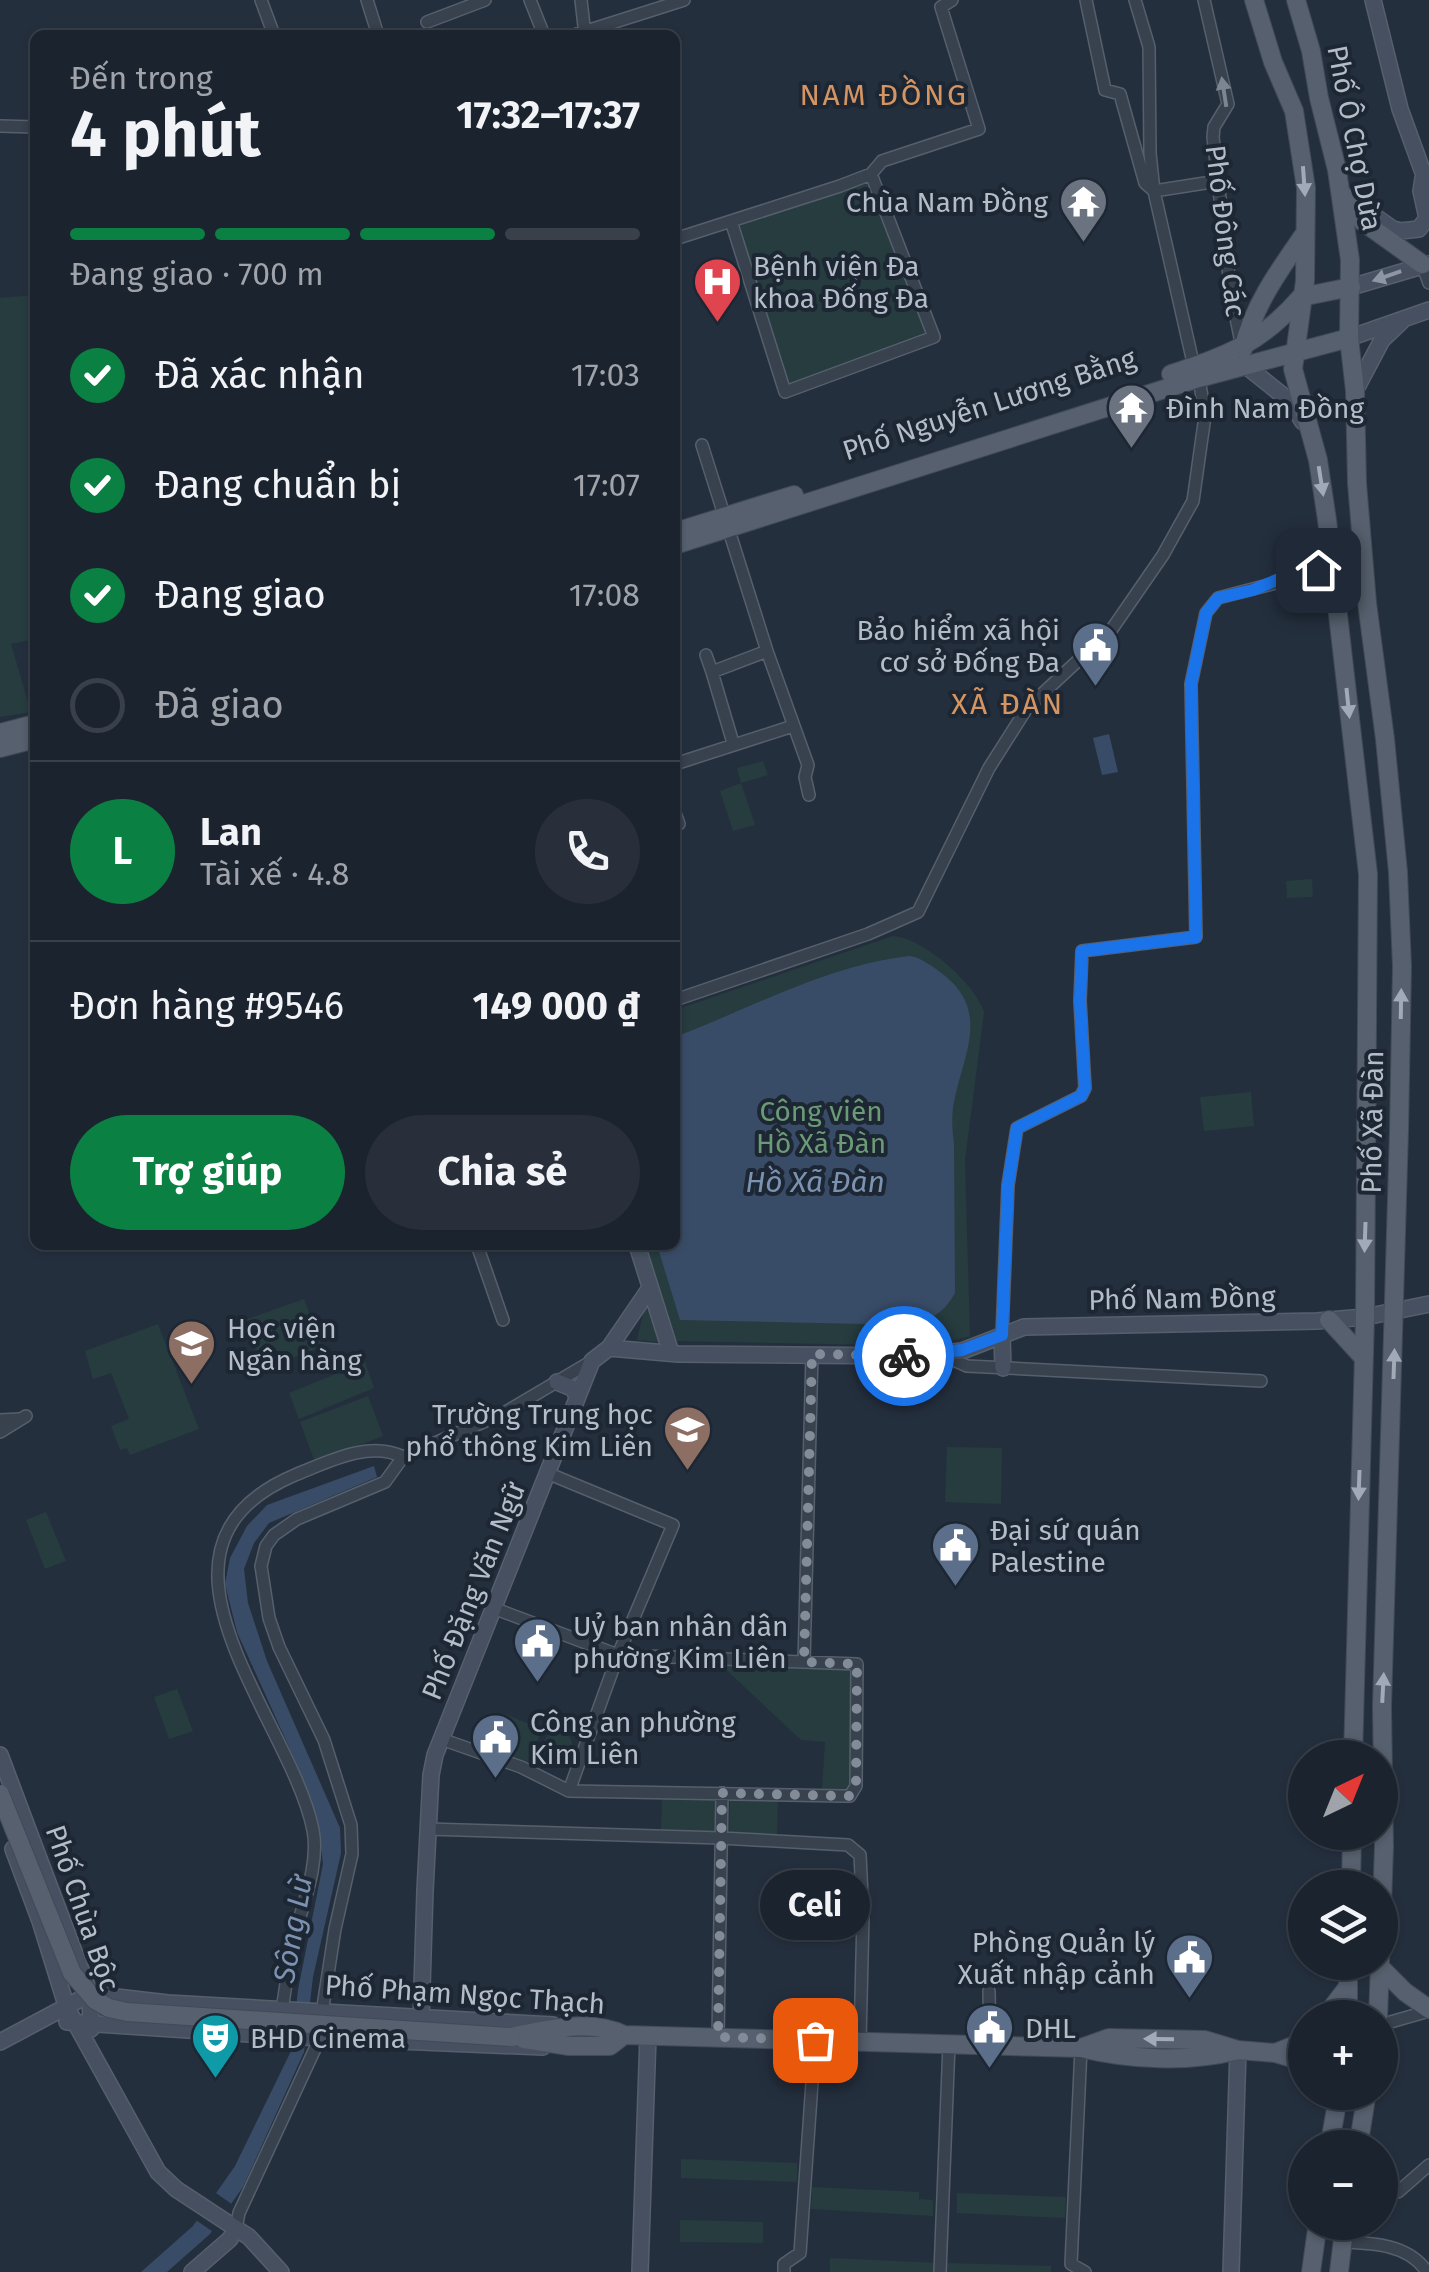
<!DOCTYPE html>
<html lang="vi">
<meta charset="utf-8">
<style>
:root{--surface:#1b232e;--page:#282f3a;--text:#f1f3f6;--muted:#a0a4aa;--line:#39404a;--accent:#0b8043}
body{margin:0;font-family:"Fira Sans",sans-serif;background:var(--page);color:var(--text);height:100vh;display:flex;flex-direction:column;font-size:38px;white-space:nowrap}
*{box-sizing:border-box;margin:0}
p{font-size:32px;color:var(--muted)}
.icon{flex:none;width:55px;height:55px;fill:none;stroke:currentColor;stroke-width:2;stroke-linecap:round;stroke-linejoin:round}
.map{position:relative;flex:1;overflow:hidden}
.sheet{position:absolute;left:30px;top:30px;width:650px;height:1220px;display:flex;flex-direction:column;background:var(--surface);border-radius:15px;box-shadow:0 2px 8px #0004,0 0 0 2px var(--line)}
.sheet>*{flex:none}
.needle{width:65px;rotate:43deg}
.controls{position:absolute;left:1288px;top:1740px;display:grid;gap:20px}
.controls a{display:grid;place-items:center;width:110px;height:110px;border-radius:50%;background:var(--surface);box-shadow:0 2px 8px #0004,0 0 0 2px var(--line);font-size:50px}
.pin{position:absolute;display:grid;place-items:center;width:85px;height:85px;color:#fff;margin:-42px;border-radius:20px;box-shadow:0 5px 15px #0006}
.courier{position:absolute;display:grid;place-items:center;width:100px;height:100px;margin:-50px;border:8px solid #1a73e8;border-radius:50%;background:#fff;color:#222;box-shadow:0 2px 12px #0007}
.bubble{position:absolute;height:70px;border-radius:35px;background:var(--surface);box-shadow:0 2px 8px #0004,0 0 0 2px var(--line);font-size:32px;font-weight:700;line-height:70px;text-align:center}
.headline em{font-style:normal;font-weight:700}
.headline div{display:flex;flex-direction:column-reverse}
.headline{display:flex;align-items:center;justify-content:space-between;height:170px;padding:0 40px}
h1{font-size:65px;font-weight:700;line-height:75px}
.bar{display:grid;grid-template-columns:repeat(4,1fr);gap:15px 10px;align-content:center;height:120px;padding:0 40px}
.bar i{height:12px;border-radius:8px;background:var(--line)}
.bar .selected{background:var(--accent)}
.bar p{grid-column:span 4}
.line{display:flex;align-items:center;gap:25px;padding:0 40px;border-top:2px solid var(--line)}
.line div{flex:1}
.round{display:grid;place-items:center;flex:none;width:105px;height:105px;border-radius:52px;background:var(--page)}
ol{padding:0 40px;list-style:none}
li{display:flex;align-items:center;gap:30px;height:110px}
li p{margin-inline-start:auto}
li .icon{padding:10px;border-radius:50%;background:var(--accent);color:#fff;stroke-width:4}
li:last-child{color:var(--muted)}
li i{width:55px;height:55px;border:5px solid var(--line);border-radius:50%}
.cta{display:flex;gap:20px;margin-top:auto;padding:20px 40px}
.cta a{flex:1;height:115px;border-radius:60px;background:var(--accent);color:#fff;font-size:40px;font-weight:700;line-height:115px;text-align:center}
.cta a+a{background:var(--page);color:var(--text)}
.map>svg:first-child{display:block}
.green{fill:#263c3f}
.water{fill:#394c67}
.pier{fill:#242f3e}
.lines{fill:none;stroke-linecap:round;stroke-linejoin:round}
.street-casing{stroke:#565f6c;stroke-width:14}
.secondary-casing{stroke:#565f6c;stroke-width:18}
.primary-casing{stroke:#414a57;stroke-width:20}
.street{stroke:#38414e;stroke-width:11}
.secondary{stroke:#465061;stroke-width:15}
.primary{stroke:#56606e;stroke-width:18}
.primary-bridge-casing{stroke:#414a57;stroke-width:20;stroke-linecap:butt}
.primary-bridge{stroke:#56606e;stroke-width:18}
.oneway{fill:#7c8592}
.oneway2{fill:#a1aab7}
.oneway3{fill:#8e96a5}
.done{stroke:#828b98;stroke-width:10;stroke-dasharray:0 18}
.route{stroke:#1a73e8;stroke-width:12}
.labels{text-anchor:middle;stroke-width:8;stroke-linejoin:round;paint-order:stroke}
.street-label{font-size:28px;fill:#b4bcc9;stroke:#1d2633}
.poi-label{font-size:28px;fill:#b4bcc9;stroke:#1d2633;text-anchor:start}
.park-label{font-size:28px;fill:#6b9a76;stroke:#1d2633}
.neighbourhood-label{font-size:30px;letter-spacing:2.5px;fill:#d59563;stroke:#1d2633}
.water-label{font-size:30px;font-style:italic;fill:#7c92b1;stroke:#1d2633}
</style>
<div class="map">
<svg width="1429" height="2272" viewBox="0 0 1429 2272">
<rect width="100%" height="100%" fill="#242f3e"/>
<!-- green -->
<path class="green" d="M871,181l59,156 -142,49 -52,-160z
M35,295v132l-7,86 7,27v99l-24,5 20,68 -31,5v-419z
M763,761l5,14 -27,8 -4,-15z
M741,783l14,42 -22,6 -13,-40z
M1312,879l1,18 -26,1 -1,-17z
M893,936c29,1 83,48 91,76l-19,149 5,175 -39,10 -255,-5 -34,-96h33v-235z
M1251,1092l3,34 -50,5 -4,-34z
M304,1299l18,48 -59,22 -18,-49z
M648,1307l13,32 -3,3 -21,-2 7,-30z
M158,1324l41,105 -69,26 -3,-7 -7,2 -9,-24 18,-7 -18,-46 -18,6 -8,-28z
M365,1362l9,26 -75,31 -10,-26z
M368,1396l15,40 -68,26 -15,-40z
M947,1447l55,1 -1,56 -56,-2z
M46,1512l20,49 -21,8 -19,-49z
M719,1663l134,5 -1,118 -5,5 -25,-1 3,-48 -24,-2z
M177,1689l16,42 -24,8 -15,-42z
M505,1714l37,15 -13,34 -37,-15z
M544 1745a14 14 0 1 1 28 0a14 14 0 1 1-28 0Z
M662,1798l54,2 -1,32 -54,-2z
M730,1799l48,2 -1,34 -48,-2z
M681,2159l116,4v19l-116,-4z
M812,2187l107,5v7l14,1v16l-122,-7z
M957,2193l109,4 -1,21 -108,-5z
M680,2220l83,2v21l-83,-1z
M830,2258l107,5 -1,9h-106z
M945,2263l106,3v6h-106z"/>
<!-- water -->
<path class="water" d="M1109,734l9,38 -16,3 -9,-37z
M910,956c14,3 23,11 34,19 45,36 21,77 11,122 -4,16 -3,31 -1,47l1,149c-11,20 -22,25 -44,32l-231,-5 -23,-75h18v-208c77,-29 152,-72 235,-81z
M374,1466l3,11 -108,46 -15,20 -10,26 4,34 19,58 73,167 1,25 -28,124 -9,75 -61,135 -33,47 -43,38h-26l52,-46 42,-60 56,-115 7,-61 25,-126 -5,-41 -19,-54 -62,-137 -12,-48 5,-26 17,-32 20,-21z"/>
<!-- pier -->
<path class="pier" d="M213,2191l23,16 -20,27 -23,-16z"/>
<g class="lines">
<defs>
<path id="street" d="M261,0l13,35
M367,0l11,35
M530,0l14,35
M581,0l4,35
M1086,0l19,90 15,4 25,89 9,8 64,-10
M1135,0l14,47 1,106 4,38 40,176
M1204,0l24,104 -14,23 -1,10 18,157 11,53
M427,22l58,-22
M574,35l110,-35
M0,126l35,1
M731,221l54,171 149,-55 -63,-163
M675,239l165,-53 31,-12 11,-13 97,-32 -38,-122 11,-7
M1422,264l7,19
M702,445l65,206 41,114 -3,12 4,18
M706,655l6,17
M733,743l-21,-71 55,-21
M675,764l118,-38
M675,813l4,11
M675,1000l193,-66 50,-22 71,-144 38,-60 85,-79 51,-74 30,-54 12,-85 -6,-38
M477,1245l26,75
M1002,1335l6,-150 9,-57 64,-32 4,-8 -5,-87 2,-50 114,-14 -5,-253 15,-71 12,-15 58,-15 11,-10 46,-5
M940,1354l27,12 294,15
M0,1420l19,-1
M0,1432l26,-16
M547,1473l126,52 -55,130 -49,136
M804,1662l8,-308
M441,1739l80,28 48,24 273,5h8l6,-10 1,-122 -239,-9 -125,-47
M428,1829l293,9 127,7 12,10 3,61 -3,125
M989,1991l1,54
M282,2009c4,-22 6,-45 11,-67 8,-34 27,-76 20,-112 -22,-111 -191,-282 -18,-355 33,-13 74,-35 108,-18
M322,2013l13,-84 17,-75 -1,-29 -27,-85 -45,-93 -10,-29 -8,-52 5,-20 8,-11 23,-16 88,-37 18,-25 101,-44 88,-52
M1380,2025l49,-14
M718,2037l4,-244
M1081,2048l-10,216 14,8
M1380,2190l18,2 31,-27
M236,2228l3,-15 81,-175
M1342,2242c30,1 67,2 85,30
M784,2272v-8l16,-11 15,-213
M940,2272l9,-228"/>
<path id="secondary" d="M1373,0l27,109 29,80
M1353,201l40,28 7,2 19,-2 8,-11 -6,-27 2,-13
M1351,287l78,-23
M1349,338l80,-28
M1246,366l45,36 12,20
M1355,391l27,-51 20,-19
M637,1245l34,108
M1002,1335l1,33
M609,1348l69,6 236,2 48,-5 62,-24 293,-6 48,-4 64,-13
M557,1382l17,7 2,6
M0,1755l90,239 1,35
M13,1849l27,72 27,87 91,164 18,17 73,48 32,35
M421,2019l4,-128 6,-116 4,-20 157,-394 17,-13 41,-60
M67,2022l213,14 263,11
M0,2042l90,-48 78,9 385,22
M192,2272l38,-33 6,-11
M640,2272l8,-236
M1231,2272l7,-222"/>
<path id="primary" d="M1254,0l19,62 21,49 12,77 -1,93 -12,88 25,91 9,60 41,354 -3,443 -12,441
M1296,0l15,51 8,47 18,72 13,90 -1,78 6,53 2,92 10,120 18,136 13,133 4,95 -3,164 -17,575 2,141 -4,114
M1343,195l19,26 60,43
M1301,297l50,-10
M1243,349c11,-44 35,-77 60,-113
M1171,374c57,-19 89,-30 130,-77
M675,532l119,-37
M675,545l524,-167 150,-40
M0,733l35,-9
M0,748l35,-9
M1329,1320l33,36
M1351,1888l1,-56
M1380,1967l25,25 24,17
M1324,2018l23,-30
M1348,2018v-56
M1378,2018l2,-55
M511,2037c36,-7 78,-19 113,-2l457,13c50,12 107,15 157,2
M524,2039l45,7h41l14,-11
M1081,2048l28,-10 96,2 33,10 37,3 30,9
M1275,2053l30,-12
M1329,2148l10,-56
M1358,2148l9,-56
M1311,2272l7,-50
M1339,2272l6,-50"/>
</defs>
<!-- street casing -->
<use href="#street" class="street-casing"/>
<!-- secondary casing -->
<use href="#secondary" class="secondary-casing"/>
<!-- primary casing -->
<use href="#primary" class="primary-casing"/>
<!-- street -->
<use href="#street" class="street"/>
<!-- secondary -->
<use href="#secondary" class="secondary"/>
<!-- primary -->
<use href="#primary" class="primary"/>
<defs>
<path id="primary-bridge" d="M0,1794l72,179 23,27 14,8 18,4 384,25"/>
</defs>
<!-- primary-bridge casing -->
<use href="#primary-bridge" class="primary-bridge-casing"/>
<!-- primary-bridge -->
<use href="#primary-bridge" class="primary-bridge"/>
</g>
<!-- one-way arrows -->
<defs><path id="oneway-solid" d="M-6-.8H1V-3.2L6.5 0L1 3.2V.8H-6Z" transform="scale(2.5)"/></defs>
<use class="oneway" href="#oneway-solid" transform="translate(1224 92) rotate(-99)"/>
<g class="oneway2">
<use href="#oneway-solid" transform="translate(1304 181) rotate(86)"/>
<use href="#oneway-solid" transform="translate(1321 481) rotate(81)"/>
<use href="#oneway-solid" transform="translate(1348 703) rotate(84)"/>
<use href="#oneway-solid" transform="translate(1401 1004) rotate(-89)"/>
<use href="#oneway-solid" transform="translate(1365 1237) rotate(92)"/>
<use href="#oneway-solid" transform="translate(1394 1364) rotate(-88)"/>
<use href="#oneway-solid" transform="translate(1359 1485) rotate(92)"/>
<use href="#oneway-solid" transform="translate(1383 1688) rotate(-87)"/>
<use href="#oneway-solid" transform="translate(1159 2039) rotate(-179)"/>
</g>
<use class="oneway3" href="#oneway-solid" transform="translate(1387 276) rotate(161)"/>
<g class="lines">
<!-- done -->
<path class="done" d="M815,2040l-97,-3 4,-244 120,3h8l6,-10 1,-122 -53,-2 8,-308 92,2"/>
<!-- route -->
<path class="route" d="M904,1356l58,-6 40,-15 6,-150 9,-57 64,-32 4,-8 -5,-87 2,-50 114,-14 -5,-253 15,-71 12,-15 35,-8 47,-20h18"/>
</g>
<!-- icons -->
<defs>
<symbol id="temple-pin" viewBox="-11 -11 22 30"><path d="M0 17L-7.5 6A9.5 9.5 0 1 1 7.5 6Z" fill="#6b7280" stroke="#1d2633"/><path d="M0-6L5-2H3V0L6.5 2.5H4V6H1.5V3h-3V6H-4V2.5H-6.5L-3 0V-2H-5Z" fill="#fff"/></symbol>
<symbol id="hospital-pin" viewBox="-11 -11 22 30"><path d="M0 17L-7.5 6A9.5 9.5 0 1 1 7.5 6Z" fill="#e0444e" stroke="#1d2633"/><path d="M-5-5h3v3.5h4V-5h3V5h-3V1.5h-4V5h-3Z" fill="#fff"/></symbol>
<symbol id="civic-pin" viewBox="-11 -11 22 30"><path d="M0 17L-7.5 6A9.5 9.5 0 1 1 7.5 6Z" fill="#5c6f8a" stroke="#1d2633"/><path d="M-.6-6.5H3V-4.5H.6V-3L4-1V1h2V6H-6V1h2V-1L-.6-3ZM-1.2 2.5V6h2.4V2.5Z" fill="#fff"/></symbol>
<symbol id="university-pin" viewBox="-11 -11 22 30"><path d="M0 17L-7.5 6A9.5 9.5 0 1 1 7.5 6Z" fill="#8d6e63" stroke="#1d2633"/><path d="M0-5L7-2L0 1L-7-2ZM-4 1L0 2.5L4 1V4Q0 6-4 4Z" fill="#fff"/></symbol>
<symbol id="school-pin" viewBox="-11 -11 22 30"><path d="M0 17L-7.5 6A9.5 9.5 0 1 1 7.5 6Z" fill="#8d6e63" stroke="#1d2633"/><path d="M0-5L7-2L0 1L-7-2ZM-4 1L0 2.5L4 1V4Q0 6-4 4Z" fill="#fff"/></symbol>
<symbol id="theatre-pin" viewBox="-11 -11 22 30"><path d="M0 17L-7.5 6A9.5 9.5 0 1 1 7.5 6Z" fill="#0f9aa8" stroke="#1d2633"/><path d="M-5-5.5Q0-4 5-5.5V0Q5 5 0 6Q-5 5-5 0ZM-3.3-2.5H-1v1.5H-3.3ZM1-2.5H3.3v1.5H1ZM-2.8 1Q0 5.5 2.8 1Z" fill="#fff"/></symbol>
</defs>
<g fill-rule="evenodd">
<use href="#temple-pin" x="1056" y="174" width="55" height="75"/>
<use href="#hospital-pin" x="690" y="254" width="55" height="75"/>
<use href="#temple-pin" x="1104" y="380" width="55" height="75"/>
<use href="#civic-pin" x="1068" y="618" width="55" height="75"/>
<use href="#university-pin" x="164" y="1316" width="55" height="75"/>
<use href="#school-pin" x="660" y="1402" width="55" height="75"/>
<use href="#civic-pin" x="928" y="1518" width="55" height="75"/>
<use href="#civic-pin" x="510" y="1614" width="55" height="75"/>
<use href="#civic-pin" x="468" y="1710" width="55" height="75"/>
<use href="#civic-pin" x="1162" y="1930" width="55" height="75"/>
<use href="#civic-pin" x="962" y="2000" width="55" height="75"/>
<use href="#theatre-pin" x="188" y="2010" width="55" height="75"/>
</g>
<g class="labels">
<!-- street labels -->
<g class="street-label">
<text transform="translate(1355 138) rotate(79)" y="10">Phố Ô Chợ Dừa</text>
<text transform="translate(1226 231) rotate(83)" y="10">Phố Đông Các</text>
<text transform="translate(989 404) rotate(-18)" y="10">Phố Nguyễn Lương Bằng</text>
<text transform="translate(1372 1122) rotate(-89)" y="10">Phố Xã Đàn</text>
<text transform="translate(1182 1298) rotate(-1)" y="10">Phố Nam Đồng</text>
<text transform="translate(473 1591) rotate(-68)" y="10">Phố Đặng Văn Ngữ</text>
<text transform="translate(83 1908) rotate(71)" y="10">Phố Chùa Bộc</text>
<text transform="translate(465 1994) rotate(4)" y="10">Phố Phạm Ngọc Thạch</text>
</g>
<!-- poi labels -->
<g class="poi-label">
<text x="1048" y="212" text-anchor="end">Chùa Nam Đồng</text>
<text x="753" y="276">Bệnh viện Đa<tspan x="753" dy="32">khoa Đống Đa</tspan></text>
<text x="1166" y="418">Đình Nam Đồng</text>
<text x="1060" y="640" text-anchor="end">Bảo hiểm xã hội<tspan x="1060" dy="32">cơ sở Đống Đa</tspan></text>
<text x="227" y="1338">Học viện<tspan x="227" dy="32">Ngân hàng</tspan></text>
<text x="653" y="1424" text-anchor="end">Trường Trung học<tspan x="653" dy="32">phổ thông Kim Liên</tspan></text>
<text x="990" y="1540">Đại sứ quán<tspan x="990" dy="32">Palestine</tspan></text>
<text x="573" y="1636">Uỷ ban nhân dân<tspan x="573" dy="32">phường Kim Liên</tspan></text>
<text x="530" y="1732">Công an phường<tspan x="530" dy="32">Kim Liên</tspan></text>
<text x="1155" y="1952" text-anchor="end">Phòng Quản lý<tspan x="1155" dy="32">Xuất nhập cảnh</tspan></text>
<text x="1025" y="2038">DHL</text>
<text x="250" y="2048">BHD Cinema</text>
</g>
<!-- park labels -->
<g class="park-label">
<text x="821" y="1121">Công viên<tspan x="821" dy="32">Hồ Xã Đàn</tspan></text>
</g>
<!-- neighbourhood labels -->
<g class="neighbourhood-label">
<text x="884" y="105">NAM ĐỒNG</text>
<text x="1008" y="714">XÃ ĐÀN</text>
</g>
<!-- water labels -->
<g class="water-label">
<text x="815" y="1192">Hồ Xã Đàn</text>
<text transform="translate(293 1929) rotate(-80)" y="10">Sông Lừ</text>
</g>
</g>
</svg>
<div class="controls">
<a><svg class="needle" viewBox="-14 -14 28 28"><path d="M0-13l5 13h-10z" fill="#e53935"/><path d="M0 13l5-13h-10z" fill="#a0a4aa"/></svg></a>
<a><svg class="icon" aria-label="layers" viewBox="0 0 24 24"><path d="M12 4l9 5-9 5-9-5zM3 14l9 5 9-5"/></svg></a>
<a>+</a>
<a>−</a>
</div>
<div class="pin" style="left:815px;top:2040px;background:#ea580c"><svg class="icon" aria-label="bag" viewBox="0 0 24 24"><path d="M5 8h14l-1 12H6zM9 8a3 3 0 0 1 6 0"/></svg></div>
<div class="pin" style="left:1318px;top:570px;background:#1f2937"><svg class="icon" aria-label="home" viewBox="0 0 24 24"><path d="M3 11l9-7 9 7M6 9v11h12V9"/></svg></div>
<div class="courier" style="left:904px;top:1356px"><svg class="icon" aria-label="bike" viewBox="0 0 24 24"><circle cx="6" cy="16" r="4"/><circle cx="18" cy="16" r="4"/><path d="M6 16l4-8h5l3 8M10 8l3 8H6M13 5h3"/></svg></div>
<div class="bubble" style="left:760px;top:1870px;width:110px">Celi</div>
<section class="sheet">
<div class="headline"><div><h1>4 phút</h1><p>Đến trong</p></div><em>17:32–17:37</em></div>
<div class="bar"><i class="selected"></i><i class="selected"></i><i class="selected"></i><i></i><p>Đang giao · 700 m</p></div>
<ol>
<li><svg class="icon" aria-label="check" viewBox="0 0 24 24"><path d="M5 12l5 5 9-10"/></svg>Đã xác nhận<p>17:03</p></li>
<li><svg class="icon" aria-label="check" viewBox="0 0 24 24"><path d="M5 12l5 5 9-10"/></svg>Đang chuẩn bị<p>17:07</p></li>
<li><svg class="icon" aria-label="check" viewBox="0 0 24 24"><path d="M5 12l5 5 9-10"/></svg>Đang giao<p>17:08</p></li>
<li><i></i>Đã giao</li>
</ol>
<div class="line" style="height:180px"><b class="round" style="background:var(--accent);color:#fff">L</b><div><b>Lan</b><p>Tài xế · 4.8</p></div><a class="round"><svg class="icon" aria-label="phone" viewBox="0 0 24 24"><path d="M5 4h4l2 5-3 2q2 4 5 5l2-3 5 2v4C11 20 4 13 5 4z"/></svg></a></div>
<div class="line" style="height:130px"><div>Đơn hàng #9546</div><b>149 000 ₫</b></div>
<div class="cta"><a>Trợ giúp</a><a>Chia sẻ</a></div>
</section>
</div>
